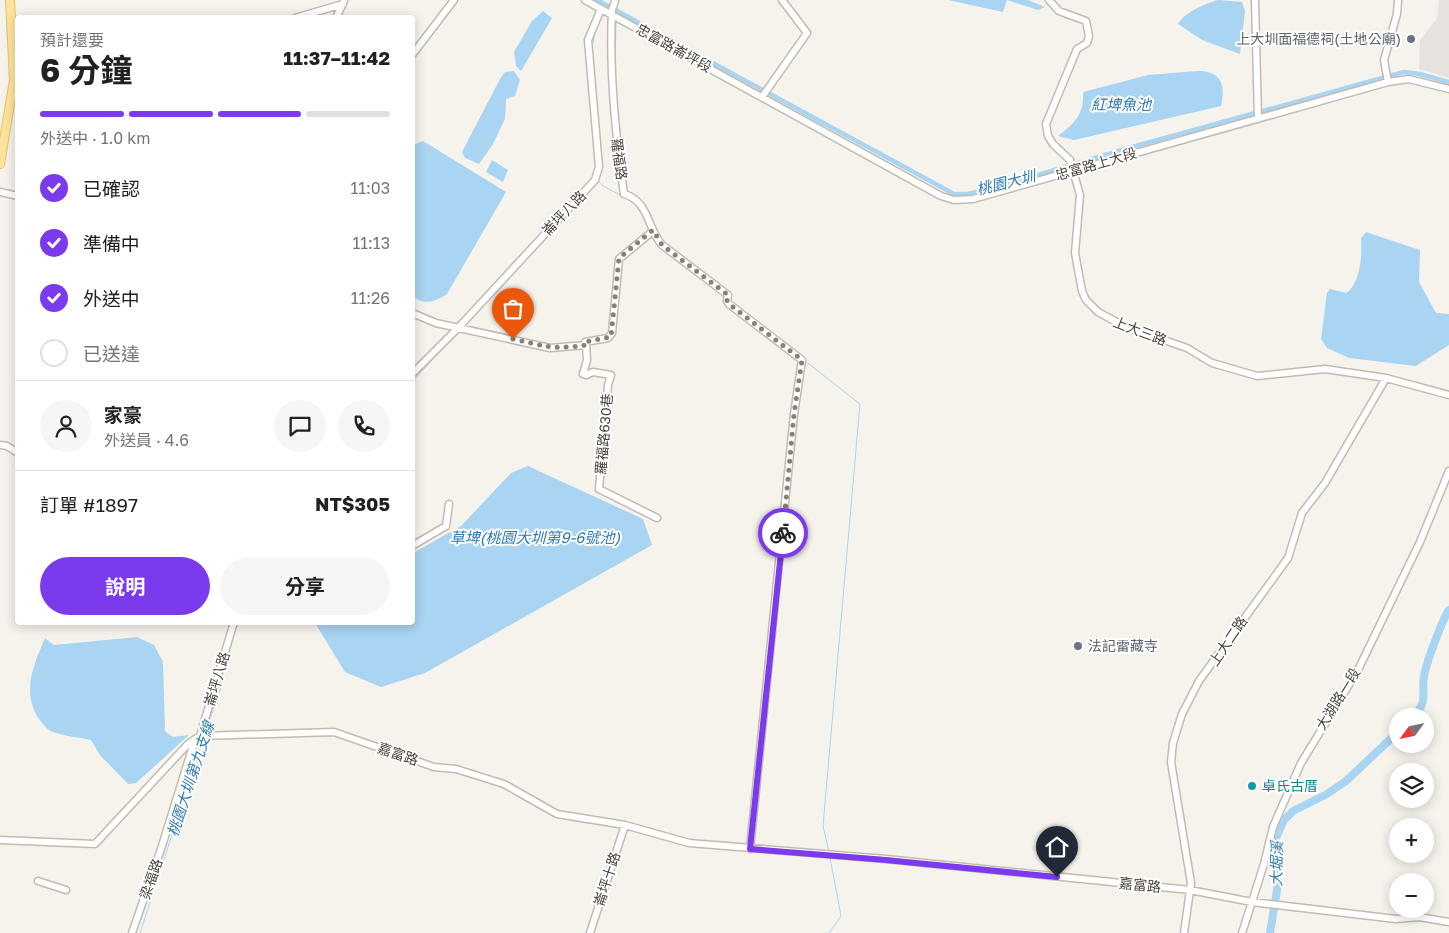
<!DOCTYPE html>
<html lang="zh-TW">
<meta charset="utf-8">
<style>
:root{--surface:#fff;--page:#f6f6f6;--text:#202124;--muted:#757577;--line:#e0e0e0;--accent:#7c3aed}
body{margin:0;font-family:"Golos Text","Noto Sans TC",sans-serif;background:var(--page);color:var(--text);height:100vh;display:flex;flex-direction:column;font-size:19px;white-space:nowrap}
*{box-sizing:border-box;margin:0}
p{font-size:16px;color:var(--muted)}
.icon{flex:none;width:28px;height:28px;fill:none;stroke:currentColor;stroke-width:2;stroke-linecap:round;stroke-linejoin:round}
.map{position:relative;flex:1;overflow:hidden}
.panel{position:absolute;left:15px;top:15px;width:400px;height:610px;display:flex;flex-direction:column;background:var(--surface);border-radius:5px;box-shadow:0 2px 12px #0003}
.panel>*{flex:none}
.needle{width:32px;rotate:237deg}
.fabs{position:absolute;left:1389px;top:708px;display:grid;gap:10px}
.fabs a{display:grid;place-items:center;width:45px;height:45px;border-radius:50%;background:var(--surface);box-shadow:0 2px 12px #0003;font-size:25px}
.pin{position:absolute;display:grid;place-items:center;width:42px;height:42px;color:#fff;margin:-51px -21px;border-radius:50% 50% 50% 0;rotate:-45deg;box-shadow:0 0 5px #0007}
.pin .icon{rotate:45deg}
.courier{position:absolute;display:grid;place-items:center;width:50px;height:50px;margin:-25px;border:4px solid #7c3aed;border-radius:50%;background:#fff;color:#222;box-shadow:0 1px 6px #0007}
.headline em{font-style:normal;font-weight:700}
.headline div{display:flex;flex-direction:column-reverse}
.headline{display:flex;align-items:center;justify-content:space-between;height:85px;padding:0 25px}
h1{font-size:32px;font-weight:700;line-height:38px}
.bar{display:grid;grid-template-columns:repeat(4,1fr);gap:8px 5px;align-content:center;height:60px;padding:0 25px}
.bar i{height:6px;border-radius:4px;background:var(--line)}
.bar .current{background:var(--accent)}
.bar p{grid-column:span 4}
.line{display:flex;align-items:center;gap:12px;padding:0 25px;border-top:1px solid var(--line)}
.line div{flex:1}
.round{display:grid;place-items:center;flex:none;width:52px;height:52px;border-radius:26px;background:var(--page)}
ol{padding:0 25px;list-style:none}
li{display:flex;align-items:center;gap:15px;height:55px}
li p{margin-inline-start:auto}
li .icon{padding:5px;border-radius:50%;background:var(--accent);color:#fff;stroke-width:4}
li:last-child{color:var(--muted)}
li i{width:28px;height:28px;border:2px solid var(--line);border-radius:50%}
.action{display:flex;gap:10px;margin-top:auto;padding:10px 25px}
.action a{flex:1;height:58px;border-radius:30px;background:var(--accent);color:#fff;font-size:20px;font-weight:700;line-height:58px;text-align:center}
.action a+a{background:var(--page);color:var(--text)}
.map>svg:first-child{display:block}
.industrial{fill:#e6e2dd}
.water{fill:#a9d4f2}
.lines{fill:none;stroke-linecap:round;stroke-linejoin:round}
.stream{stroke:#a9d4f2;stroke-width:1}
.canal{stroke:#a9d4f2;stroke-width:4.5}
.river{stroke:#a9d4f2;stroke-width:8}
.minor-casing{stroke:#c2bbae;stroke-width:9}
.major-casing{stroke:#e6c16a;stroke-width:10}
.minor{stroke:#fff;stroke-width:6}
.major{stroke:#ffe39c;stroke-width:8}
.done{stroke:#878178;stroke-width:5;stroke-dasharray:0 9}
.route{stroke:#7c3aed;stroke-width:6}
.worship-dot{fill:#6b7280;stroke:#fff;stroke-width:2}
.culture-dot{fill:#0f9aa8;stroke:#fff;stroke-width:2}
.labels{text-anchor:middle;stroke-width:4;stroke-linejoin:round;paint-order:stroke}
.worship-label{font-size:14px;fill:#5b616d;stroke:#fff;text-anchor:end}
.street-label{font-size:14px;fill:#4b4439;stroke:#fff}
.culture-label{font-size:14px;fill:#0d838f;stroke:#fff;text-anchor:start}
.water-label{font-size:15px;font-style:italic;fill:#2e7ab2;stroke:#fff}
</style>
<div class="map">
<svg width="1449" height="933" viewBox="0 0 1449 933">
<rect width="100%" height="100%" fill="#f6f3ec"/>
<!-- industrial -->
<path class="industrial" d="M1439,0h10v78l-30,-9 1,-29 17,-21z"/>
<!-- water -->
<path class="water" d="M948,0h80l17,7 -7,3 -31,-10 -4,12z
M1218,0l24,2 3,9 -5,43 -38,-14 -24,-16c8,-13 27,-20 40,-24z
M543,11l9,7 -31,53 -5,-5 -2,-14 18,-31z
M514,71l6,9 -5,16 -9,3 -1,20 -12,25 -14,20 -14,-6 -3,-6 38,-73 5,-7z
M1197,71c24,0 29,13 24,35l-147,34 -16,-4c17,-13 26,-21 25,-44l65,-17z
M423,141l83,51 -59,102c-12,8 -22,11 -34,3v-152z
M492,160l16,10 -5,12 -17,-10z
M1366,232l54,18 -1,32 17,31 13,1v31l-33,21 -67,-8 -22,-10 -6,-9 6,-46 3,-4 17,4c14,-13 15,-37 14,-55z
M528,466l115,53 9,26 -227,128 -44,14 -36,-15 -30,-49 97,-1 1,-69 48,-27 50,-53z
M137,637l17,8 9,17 2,69 8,6 16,-2 -53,48 -8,1 -28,-29 -9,-15c-13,-3 -27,-4 -38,-8 -6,-2 -11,-9 -14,-13 -18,-27 -5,-55 6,-81l9,7z"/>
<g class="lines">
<!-- stream -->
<path class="stream" d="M605,7l1,-2
M616,11l1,2
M592,47l4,-18
M615,59l1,-38
M594,75l8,91
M598,181l5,5 19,10
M730,300l16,13
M804,360l56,44 -37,422 6,26
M412,382l44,-48
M205,734l15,-44 3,-20
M140,933l64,-196
M829,933l12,-17 -11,-58"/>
<!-- canal -->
<path class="canal" d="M597,0l357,194h14l23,-5 134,-40 279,-77 16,2 29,8"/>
<!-- river -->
<path class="river" d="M1414,716c15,-16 7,-23 10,-40 2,-12 18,-56 25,-66
M1270,933l8,-49 -3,-21 1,-25 8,-18 9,-9 34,-17 19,-13 52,-49"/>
<defs>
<path id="minor" d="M585,0l356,196 13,4 19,-1 415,-117 21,-3 40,10
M615,0c0,4 -3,7 -3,11 -3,62 3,122 12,183 25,7 23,34 38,51l66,50 -1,6 2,3 73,56 -8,54 -44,435
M1049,0l10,11 27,10 3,15 -2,7 -10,6 -31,75 2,12 5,8 17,16 10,35 -5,58 7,38 4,9 12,12 26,14 63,22 25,15 45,13 68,-7 61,9 63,17
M1255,0l3,119
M295,18l48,-14
M336,18l8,-17
M412,55l42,-55
M1388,82l-4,-22 13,-46 1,-14
M762,97l45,-64 -25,-33
M0,192l18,4
M412,313l24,10 114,25 36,-3 -1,-3 23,-4 4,-5 7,-74 34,-28
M586,345l1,15 -4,14 3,1 7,-3 18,3 -3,10 -9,104 58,29
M412,374l46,-46 137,-148 4,-13 -11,-127 13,-31
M0,445l7,1 11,7
M412,546l34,-20 3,-22
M200,736l34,-114
M0,840l95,4 93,-100 12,-8 134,-4 100,35 22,2 48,15 53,30 68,11 64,18 197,16 304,31 62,12 144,17 23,-2 30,5
M38,881l28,9
M132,933l30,-87 33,-107
M590,933l35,-108
M1184,933l7,-50 -20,-121 2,-19 9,-29 17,-33 89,-123 14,-45 23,-30 61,-105
M1242,933l22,-69 9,-37 28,-64 57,-93 62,-128 29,-71"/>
<path id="major" d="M0,164l14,-84 -4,-80"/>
</defs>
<!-- minor casing -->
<use href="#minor" class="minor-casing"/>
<!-- major casing -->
<use href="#major" class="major-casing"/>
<!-- minor -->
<use href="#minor" class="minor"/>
<!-- major -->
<use href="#major" class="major"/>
</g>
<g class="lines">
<!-- done -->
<path class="done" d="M513,339c32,7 40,11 73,6l-1,-3 26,-5 8,-79 34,-28 9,15 66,50 -1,6 2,3 73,56 -8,54 -11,119"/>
<!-- route -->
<path class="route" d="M783,533l-33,316 136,11 171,17"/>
</g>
<!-- markers -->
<g class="worship-dot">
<circle cx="1411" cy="39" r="5"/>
<circle cx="1078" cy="646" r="5"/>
</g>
<circle class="culture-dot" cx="1252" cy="786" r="5"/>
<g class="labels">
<!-- worship labels -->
<g class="worship-label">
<text x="1401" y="44">上大圳面福德祠(土地公廟)</text>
<text x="1088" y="651" text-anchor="start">法記雷藏寺</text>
</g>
<!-- street labels -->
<g class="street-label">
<text transform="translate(674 48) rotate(29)" y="5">忠富路崙坪段</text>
<text transform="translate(619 159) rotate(82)" y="5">羅福路</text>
<text transform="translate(1096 164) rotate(-16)" y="5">忠富路上大段</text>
<text transform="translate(564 213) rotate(-46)" y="5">崙坪八路</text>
<text transform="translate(1140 331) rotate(21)" y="5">上大三路</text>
<text transform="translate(604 434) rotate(-85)" y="5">羅福路630巷</text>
<text transform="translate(1228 641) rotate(-56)" y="5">上大二路</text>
<text transform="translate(217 679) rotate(-73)" y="5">崙坪八路</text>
<text transform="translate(1338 699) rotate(-58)" y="5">大湖路一段</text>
<text transform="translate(398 754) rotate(19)" y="5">嘉富路</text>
<text transform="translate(151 879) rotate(-71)" y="5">梁福路</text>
<text transform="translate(607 879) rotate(-72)" y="5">崙坪十路</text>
<text transform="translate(1140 885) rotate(6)" y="5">嘉富路</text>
</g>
<!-- culture labels -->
<g class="culture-label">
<text x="1262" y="791">卓氏古厝</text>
</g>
<!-- water labels -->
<g class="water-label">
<text x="1121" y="110">紅埤魚池</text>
<text transform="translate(1006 183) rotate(-14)" y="5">桃園大圳</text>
<text x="535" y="543">草埤(桃園大圳第9-6號池)</text>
<text transform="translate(191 779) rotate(-72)" y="5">桃園大圳第九支線</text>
<text transform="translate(1277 864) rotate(-89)" y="5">大堀溪</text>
</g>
</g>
</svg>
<div class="fabs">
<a><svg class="needle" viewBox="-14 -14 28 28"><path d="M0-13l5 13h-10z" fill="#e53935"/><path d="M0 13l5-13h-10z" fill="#757577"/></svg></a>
<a><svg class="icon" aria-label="layers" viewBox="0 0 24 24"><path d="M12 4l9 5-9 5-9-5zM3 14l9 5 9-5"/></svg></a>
<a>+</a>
<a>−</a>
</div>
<div class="pin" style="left:513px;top:339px;background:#ea580c"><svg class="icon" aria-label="bag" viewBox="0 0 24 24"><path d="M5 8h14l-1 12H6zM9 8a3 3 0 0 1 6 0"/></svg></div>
<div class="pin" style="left:1057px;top:877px;background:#1f2937"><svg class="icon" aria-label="home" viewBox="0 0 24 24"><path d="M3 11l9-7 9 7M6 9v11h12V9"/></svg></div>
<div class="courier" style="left:783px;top:533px"><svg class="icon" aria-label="bike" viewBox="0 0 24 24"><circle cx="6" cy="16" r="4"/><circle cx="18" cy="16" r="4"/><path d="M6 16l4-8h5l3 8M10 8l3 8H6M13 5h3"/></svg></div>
<section class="panel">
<div class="headline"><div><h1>6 分鐘</h1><p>預計還要</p></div><em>11:37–11:42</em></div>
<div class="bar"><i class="current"></i><i class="current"></i><i class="current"></i><i></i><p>外送中 · 1.0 km</p></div>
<ol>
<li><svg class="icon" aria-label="check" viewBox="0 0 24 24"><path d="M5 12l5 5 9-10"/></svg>已確認<p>11:03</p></li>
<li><svg class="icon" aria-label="check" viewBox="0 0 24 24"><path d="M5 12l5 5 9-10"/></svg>準備中<p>11:13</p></li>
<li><svg class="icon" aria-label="check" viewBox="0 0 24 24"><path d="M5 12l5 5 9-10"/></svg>外送中<p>11:26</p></li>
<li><i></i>已送達</li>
</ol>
<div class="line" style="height:90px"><a class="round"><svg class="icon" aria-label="person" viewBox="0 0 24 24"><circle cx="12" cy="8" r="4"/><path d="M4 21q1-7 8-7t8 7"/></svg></a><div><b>家豪</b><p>外送員 · 4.6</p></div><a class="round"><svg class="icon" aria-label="chat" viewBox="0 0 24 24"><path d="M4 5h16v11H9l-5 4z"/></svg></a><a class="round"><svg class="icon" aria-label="phone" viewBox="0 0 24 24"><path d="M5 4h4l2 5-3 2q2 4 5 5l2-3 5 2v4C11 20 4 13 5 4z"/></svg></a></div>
<div class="line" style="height:65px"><div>訂單 #1897</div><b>NT$305</b></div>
<div class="action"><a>說明</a><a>分享</a></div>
</section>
</div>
